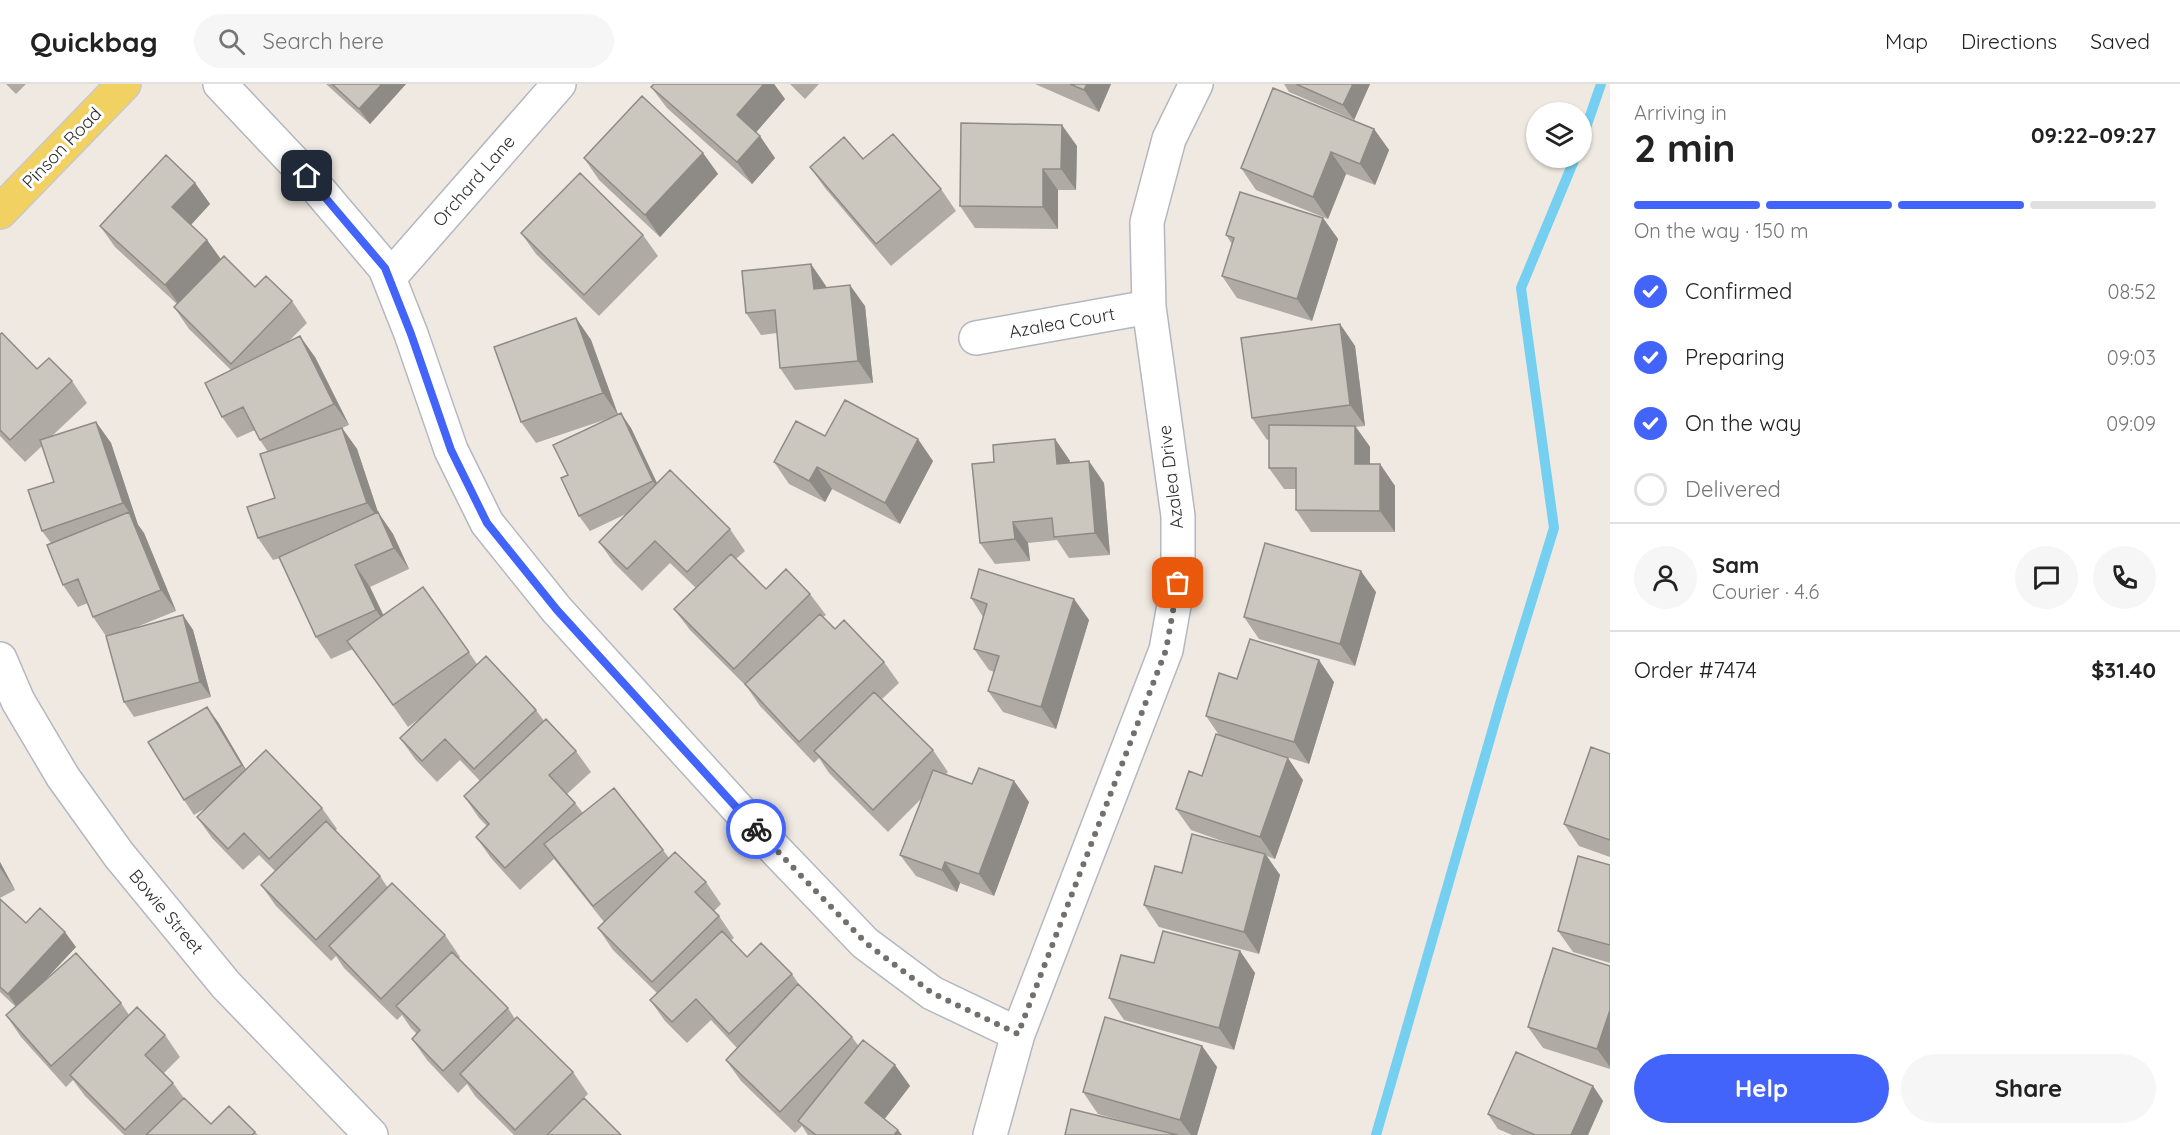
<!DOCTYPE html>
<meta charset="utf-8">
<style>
:root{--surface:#fff;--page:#f6f6f6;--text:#222;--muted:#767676;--line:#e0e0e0;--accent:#4264fb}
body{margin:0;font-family:Quicksand,sans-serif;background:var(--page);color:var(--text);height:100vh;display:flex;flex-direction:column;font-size:22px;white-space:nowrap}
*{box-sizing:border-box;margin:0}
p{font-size:20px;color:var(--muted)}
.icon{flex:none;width:33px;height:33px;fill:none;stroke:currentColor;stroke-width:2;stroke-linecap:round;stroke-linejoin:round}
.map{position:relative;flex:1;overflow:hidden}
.side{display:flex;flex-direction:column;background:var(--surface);width:570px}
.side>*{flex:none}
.tools{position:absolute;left:1526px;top:18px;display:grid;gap:12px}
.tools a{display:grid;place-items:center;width:66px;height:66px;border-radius:50%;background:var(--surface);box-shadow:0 2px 4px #0004;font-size:30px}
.pin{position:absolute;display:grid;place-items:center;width:51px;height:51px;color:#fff;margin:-26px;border-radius:12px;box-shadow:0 3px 9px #0006}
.courier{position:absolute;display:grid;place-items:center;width:60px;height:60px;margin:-30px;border:4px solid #4264fb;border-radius:50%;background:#fff;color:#222;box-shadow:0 2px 8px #0007}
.summary em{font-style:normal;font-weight:700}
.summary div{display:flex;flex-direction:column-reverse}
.summary{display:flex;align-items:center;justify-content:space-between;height:102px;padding:0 24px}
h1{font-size:39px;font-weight:700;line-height:45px}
.bar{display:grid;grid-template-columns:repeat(4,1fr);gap:9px 6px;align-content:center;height:72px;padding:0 24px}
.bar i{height:8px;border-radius:4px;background:var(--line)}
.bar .active{background:var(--accent)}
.bar p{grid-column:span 4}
.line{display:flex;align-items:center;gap:15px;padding:0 24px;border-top:2px solid var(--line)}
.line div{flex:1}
.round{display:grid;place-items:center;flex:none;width:63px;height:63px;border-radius:32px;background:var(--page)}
ol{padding:0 24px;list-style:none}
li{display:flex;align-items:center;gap:18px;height:66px}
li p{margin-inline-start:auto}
li .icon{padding:6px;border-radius:50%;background:var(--accent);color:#fff;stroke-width:4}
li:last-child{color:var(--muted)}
li i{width:33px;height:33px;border:3px solid var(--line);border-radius:50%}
.action{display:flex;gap:12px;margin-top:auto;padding:12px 24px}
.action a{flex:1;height:69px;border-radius:36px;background:var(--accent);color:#fff;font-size:24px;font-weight:700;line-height:69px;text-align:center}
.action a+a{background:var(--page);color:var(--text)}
header{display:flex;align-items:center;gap:36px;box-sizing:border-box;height:84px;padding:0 30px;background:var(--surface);border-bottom:2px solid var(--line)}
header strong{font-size:28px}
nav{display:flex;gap:33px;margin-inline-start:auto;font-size:21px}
.search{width:420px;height:54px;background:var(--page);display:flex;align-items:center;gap:15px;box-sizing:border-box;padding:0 21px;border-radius:33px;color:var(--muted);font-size:22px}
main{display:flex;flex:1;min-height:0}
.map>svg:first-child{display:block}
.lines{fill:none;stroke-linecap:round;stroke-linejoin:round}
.stream{stroke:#75cff0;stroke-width:10}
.minor-casing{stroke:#b4b7c1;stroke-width:36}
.major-casing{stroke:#c9c9c9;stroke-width:36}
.minor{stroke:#fff;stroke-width:33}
.major{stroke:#f2d163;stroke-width:33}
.wall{fill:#afaba4}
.shaded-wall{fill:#8e8b86}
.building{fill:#cbc7bf;stroke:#8e8b86;stroke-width:1.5}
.done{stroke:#726f6d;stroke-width:6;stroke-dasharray:0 10.8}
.route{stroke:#4264fb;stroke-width:8}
.labels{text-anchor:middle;stroke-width:6;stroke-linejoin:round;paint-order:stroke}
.street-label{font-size:18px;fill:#2e2e2e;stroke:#fff}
</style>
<header>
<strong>Quickbag</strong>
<div class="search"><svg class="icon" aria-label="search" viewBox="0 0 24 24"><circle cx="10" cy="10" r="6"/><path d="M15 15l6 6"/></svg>Search here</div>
<nav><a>Map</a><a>Directions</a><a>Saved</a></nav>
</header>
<main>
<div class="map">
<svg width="1610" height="1051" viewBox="0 0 1610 1051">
<rect width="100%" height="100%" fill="#efe9e1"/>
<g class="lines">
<!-- stream -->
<path class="stream" d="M1581,58l20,-58
M1376,1051l126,-438 52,-169 -33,-240 54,-130"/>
<defs>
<path id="minor" d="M220,0l87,92 78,92 26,66 40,116 36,73 70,87 212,233 96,100 67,50 86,41
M389,194l170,-194
M976,254l173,-31
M0,575l18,42 45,76 56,78 107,130 145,150
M990,1051l28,-101 148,-384 12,-67v-67l-29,-209 -2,-85 22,-83 27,-55"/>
<path id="major" d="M0,128l124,-128"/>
</defs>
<!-- minor casing -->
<use href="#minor" class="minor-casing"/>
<!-- major casing -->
<use href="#major" class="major-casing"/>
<!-- minor -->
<use href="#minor" class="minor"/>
<!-- major -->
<use href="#major" class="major"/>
</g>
<!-- wall -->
<path class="wall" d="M6,0h20l-10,10z
M326,0h80l-36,40z
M654,0h120l11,15 -29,33 19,26 -23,26 -85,-76 -16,-21z
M790,0h29l-14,15z
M1035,0h76l-12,28z
M1284,0h86l-16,36 -65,-28z
M1374,45l15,21 -14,35 -29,-11 -18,45 -72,-29 -15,-22z
M1077,62l-1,44h-18v39l-83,-1 -15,-22z
M703,69l15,21 -58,63 -61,-57 -15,-22z
M863,75l78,30 15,22 -65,55 -66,-78 -15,-21z
M195,99l15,21 -19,21 16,15 14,19 34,28 37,14 15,22 -18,18 26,16 34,68 -7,3 15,21 21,64 15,21 16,35 -39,18 14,29 39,-29 54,77 59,46 8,11 32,30 15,21 -24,22 8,9 8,10 80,37 6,8 37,24 15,22 -7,7 5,5 15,22 -3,2 16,17 45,17 8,12 52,51 6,8 37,20 15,21 -26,33 18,16h-94l-6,-9 -7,7 -54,-52 -15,-21 11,-12 -26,-28 -24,23 -22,-22 -15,-21 7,-7 -44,-43 -15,-22 6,-6 -50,-63 -34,31 -29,-32 -15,-21 11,-11 -8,-8 -15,-22 16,-15 -20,-21 -23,22 -22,-23 -15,-21 19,-19 -11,8 -55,-78 -22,10 -15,-22 -36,-79 -7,2 -15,-22 17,-40 -7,-46 -8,-12 -5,-10 -18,8 -15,-21 9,-47 -42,-41 -15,-22 3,-3 -62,-57 -15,-21z
M1323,134l15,21 -26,82 -75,-23 -15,-22 10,-32 -6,-9z
M521,149l122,2 15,21 -59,60 -63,-62z
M826,202v1l39,19 8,77 -78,7 -15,-22 -3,-35 -16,2 -15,-22z
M576,234l15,22 27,74 13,14 26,55 73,46 15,22 -9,8 30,30 44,5 16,21 -3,2 12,12 49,33 15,21 -17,16 51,51 15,22 -2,2 26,10 42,-3 15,21 -35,94 -34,-13 -3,9 -41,-16 -16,-21 22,-57 -34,34 -59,-59 -10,-15 -5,5 -54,-57 -13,-19 -57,-57 -16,-21 22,-21 -26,-25 -28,28 -28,-28 -15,-21 27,-28 -36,17 -11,-15 -11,-41 48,-59 -80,27 -15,-21z
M1340,240l15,22 10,80 -9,1 14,20v17h10l15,22v46h-84l-15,-22v-21h-12l-15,-21v-29l-2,1 -15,-22z
M0,250l37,35 35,12 15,22 -35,33 44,-14 15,21 27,82 6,8 32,78 -42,17 49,-13 10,15 18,67 -77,20 -10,-15 -18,-66 -13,-19 -5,-14 -10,4 -15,-22 -12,-42 -9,-12 12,-49 -12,-36 -17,16 -25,-26z
M825,352l108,25 -33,63 -68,-35 -7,13 -36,-18 -15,-22z
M1055,355l15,22v2l34,20 6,72 -41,3 -12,-18 -29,3 2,18 -35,3 -15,-21 14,-81z
M1376,508l-21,74 -96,-27 -15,-22z
M971,514l103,1 15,21 -33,109 -53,-17 -15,-21 6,-19 -5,-2 -15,-21 9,-32z
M1237,595l97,3 -25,82 -41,-13 35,29 -28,79 -8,-3 13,19 -21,79 -100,-27 -15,-22 38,-32 54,-27 -45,-16 -15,-21 26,-33 17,-41 -13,-19z
M218,638l28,48 76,38 15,21 -2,2 45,45 8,12 57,47 15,22 -1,2 49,49 7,11 58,53 15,22 -42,41h-32l-39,-39 -8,-12 -9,9 -31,-33 -15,-21 5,-5 -6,-6 -9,-13 -5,5 -53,-52 -8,-12 -5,5 -55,-55 -15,-21 14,-14 -16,-16 -16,15 -31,-32 -15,-21 9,-9 -12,7 -10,-15z
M1610,670v103l-31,-11 -15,-22z
M0,778l15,28 -15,8z
M1610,781v98l-37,-11 -15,-21z
M0,815l26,24 50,24 -33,35 78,21 8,12 36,20 15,22 -16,16 9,10 11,15 27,26 44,8 3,3h-134l-39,-39 -12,-16 -7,7 -45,-50 -15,-22 10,-8 -16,-15z
M1240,867l15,22 -21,77 -110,-30 -15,-22 45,-35z
M1610,882v103l-67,-21 -15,-21z
M1202,962l15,21 -20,68h-132l79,-8 -46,-13 -15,-22z
M1593,1002l10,15 -15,34h-76l-14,-6 -10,-15z"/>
<!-- shaded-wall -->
<path class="shaded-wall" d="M382,0h24l-36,40 -11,-15z
M764,0h10l11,15 -33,38 -15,-22z
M1087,0h24l-12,28 -15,-22z
M1353,0h17l-16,36 -11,-15z
M1062,41l15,21 -1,44 -15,-21z
M1374,45l15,21 -14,35 -15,-21z
M760,52l15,22 -23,26 -15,-22z
M1331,68l15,22 -18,45 -15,-22z
M703,69l15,21 -58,63 -15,-22z
M1043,85l15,21v39l-15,-22z
M195,99l15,21 -23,25 -15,-22z
M1323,134l15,21 -26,82 -15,-22z
M207,156l15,21 -42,45 -15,-21z
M811,180l15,22 3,24 -15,-21z
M850,201l15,21 8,77 -15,-22z
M576,234l15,22 27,75 -15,-22z
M1340,240l15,22 10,80 -15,-21z
M300,252l15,21 34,68 -15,-21z
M621,329l10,15 32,68 -10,-15z
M96,338l15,21 27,82 -15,-22z
M1355,342l15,21v39l-15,-22z
M342,344l15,21 25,75 -15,-21z
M918,355l15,22 -33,63 -15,-21z
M1055,355l15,22 3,25 -16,-22z
M1089,377l15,22 6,72 -15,-22z
M1380,380l15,22v46l-15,-21z
M817,383l15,22 -7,13 -16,-21z
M129,428l15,21 32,78 -15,-21z
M378,428l15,22 16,35 -15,-21z
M1013,438l15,21 2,18 -15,-22z
M355,481l15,22 21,45 -15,-22z
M1361,487l15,21 -21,74 -15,-22z
M1074,515l15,21 -33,109 -15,-22z
M183,531l10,15 18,67 -11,-15z
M1319,576l15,22 -25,82 -15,-22z
M207,623l11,15 34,58 -10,-15z
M1288,674l15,22 -28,79 -15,-22z
M1014,697l15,21 -35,94 -15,-22z
M1265,770l15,21 -21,79 -15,-22z
M0,778l15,28 -15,-22z
M945,778l15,21 -3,9 -15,-22z
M65,848l11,15 -58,62 -10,-15z
M1240,867l15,22 -21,77 -15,-22z
M1610,926v57l-13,-18z
M1202,962l15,21 -20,68h-6l-11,-15z
M895,981l15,21 -30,39 -15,-22z
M1593,1002l10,15 -15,34h-17z
M898,1046l4,5h-8z"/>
<!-- building -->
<path class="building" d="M332,0h50l-23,25z
M654,0h110l-27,31 23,21 -23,26 -86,-75z
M1070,0h17l-3,6z
M1296,0h57l-10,21z
M1273,4l101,41 -14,35 -29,-12 -18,45 -72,-29z
M642,12l61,57 -58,62 -61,-57z
M961,39l101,2 -1,44h-18v38l-83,-1z
M893,50l48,55 -65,55 -66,-77 34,-30 19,22z
M166,71l29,28 -23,24 35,33 -42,45 -65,-59z
M580,89l63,62 -59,60 -63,-62z
M1240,108l83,26 -26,81 -75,-23 12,-38 -8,-3z
M224,172l31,31 11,-11 26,25 -61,63 -57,-57z
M811,180l3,25 36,-4 8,76 -78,7 -5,-58 -29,3 -4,-42z
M576,234l27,75 -82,29 -27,-75z
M1340,240l10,81 -98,13 -11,-80z
M2,249l35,36 12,-11 23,23 -62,59 -10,-10v-96z
M300,252l34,68 -74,36 -17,-33 -21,10 -17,-34z
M845,316l73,39 -33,64 -68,-36 -8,14 -35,-19 22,-41 29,15z
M621,329l32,68 -74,35 -18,-38 7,-3 -15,-30z
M96,338l27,81 -81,28 -14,-41 26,-8 -14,-42z
M1269,341l86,1v38h25v47l-84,-1v-42h-27z
M342,344l25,75 -109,35 -11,-31 28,-9 -15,-44z
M1055,355l2,25 32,-3 6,72 -41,4 -2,-19 -39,4 2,17 -35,4 -8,-79 22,-2 -1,-17z
M670,386l60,59 -43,43 -32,-31 -28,28 -28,-27z
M129,428l32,78 -68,27 -15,-38 -15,6 -16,-40z
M378,428l16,36 -39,17 21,45 -60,27 -37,-80z
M1265,459l96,28 -21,73 -96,-27z
M731,470l35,35 20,-20 24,25 -76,75 -60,-60z
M979,485l95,30 -33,108 -53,-16 11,-35 -25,-7 13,-45 -16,-6z
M423,503l46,65 -76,53 -46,-64z
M820,530l15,15 9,-9 40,42 -85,80 -54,-58z
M183,531l17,67 -76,20 -18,-66z
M1250,555l69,21 -25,82 -88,-26 13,-43 18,6z
M486,572l50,54 -62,59 -29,-30 -23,22 -22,-23z
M874,608l59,58 -60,60 -59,-59z
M207,623l35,58 -58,35 -36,-58z
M546,635l30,32 -27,24 26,28 -70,65 -29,-31 13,-13 -25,-28z
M1216,650l72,24 -28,79 -84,-28 13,-38 13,5z
M1591,663l19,7v86l-46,-16z
M266,666l56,58 -53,51 -25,-26 -16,16 -31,-32z
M979,684l35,13 -35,93 -34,-12 -3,8 -42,-15 33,-85 39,14z
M614,704l49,62 -70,56 -49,-62z
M326,737l54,55 -64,64 -55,-55z
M1192,750l73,20 -21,78 -100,-27 11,-39 27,7z
M675,768l31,30 -11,10 24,24 -67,66 -54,-54z
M1578,772l32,9v80l-52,-14z
M392,799l53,52 -64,64 -52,-53z
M0,815l26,24 14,-15 25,24 -57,62 -8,-7z
M722,847l25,26 14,-14 31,31 -63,60 -33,-35 -24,23 -22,-22z
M1163,847l77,20 -21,77 -110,-30 12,-43 33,8z
M1553,864l57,18v44l-13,39 -69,-22z
M452,868l56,56 -65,63 -31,-32 8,-9 -24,-24z
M76,869l45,50 -70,63 -45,-51z
M798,900l54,53 -72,75 -54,-52z
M137,923l28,28 -20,20 28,28 -48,47 -55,-55z
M517,933l56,55 -58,58 -55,-56z
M1105,933l97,29 -22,74 -97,-28z
M863,956l32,25 -30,38 33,27 -4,5h-78l-18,-14z
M1516,968l77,34 -22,49h-36l-47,-21z
M184,1014l27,26 18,-18 26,26 -3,3h-106z
M584,1014l37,37h-74z
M1071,1025l107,26h-113z"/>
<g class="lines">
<!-- done -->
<path class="done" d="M756,745l110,114 66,50 86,41 148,-384 12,-67"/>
<!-- route -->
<path class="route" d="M307,92l78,92 26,66 40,116 36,73 70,87 199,219"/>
</g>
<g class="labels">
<!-- street labels -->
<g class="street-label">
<text transform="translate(62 64) rotate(-46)" y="6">Pinson Road</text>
<text transform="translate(474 97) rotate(-49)" y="6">Orchard Lane</text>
<text transform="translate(1062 239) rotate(-10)" y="6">Azalea Court</text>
<text transform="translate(1171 393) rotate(-97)" y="6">Azalea Drive</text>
<text transform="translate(166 828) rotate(50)" y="6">Bowie Street</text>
</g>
</g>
</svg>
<div class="tools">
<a><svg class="icon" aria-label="layers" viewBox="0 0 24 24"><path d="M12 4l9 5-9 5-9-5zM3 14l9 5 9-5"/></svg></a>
</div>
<div class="pin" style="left:1178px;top:499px;background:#ea580c"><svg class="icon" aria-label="bag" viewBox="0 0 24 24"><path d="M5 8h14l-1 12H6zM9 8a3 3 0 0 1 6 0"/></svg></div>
<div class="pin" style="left:307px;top:92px;background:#1f2937"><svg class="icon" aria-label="home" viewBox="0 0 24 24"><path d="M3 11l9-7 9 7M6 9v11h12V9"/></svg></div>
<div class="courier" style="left:756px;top:745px"><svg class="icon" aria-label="bike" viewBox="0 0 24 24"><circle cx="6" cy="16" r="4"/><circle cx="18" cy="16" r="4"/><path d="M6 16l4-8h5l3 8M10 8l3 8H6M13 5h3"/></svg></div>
</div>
<section class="side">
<div class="summary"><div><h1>2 min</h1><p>Arriving in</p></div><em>09:22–09:27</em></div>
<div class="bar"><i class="active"></i><i class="active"></i><i class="active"></i><i></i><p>On the way · 150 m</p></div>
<ol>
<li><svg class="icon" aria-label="check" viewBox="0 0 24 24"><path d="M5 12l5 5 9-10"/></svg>Confirmed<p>08:52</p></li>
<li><svg class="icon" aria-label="check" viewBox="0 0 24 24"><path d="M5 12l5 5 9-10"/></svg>Preparing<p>09:03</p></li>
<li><svg class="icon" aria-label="check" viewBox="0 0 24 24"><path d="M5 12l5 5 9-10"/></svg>On the way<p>09:09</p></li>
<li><i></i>Delivered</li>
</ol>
<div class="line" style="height:108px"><a class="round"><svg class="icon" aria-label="person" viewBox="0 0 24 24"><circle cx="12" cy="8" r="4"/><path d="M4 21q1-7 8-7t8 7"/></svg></a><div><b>Sam</b><p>Courier · 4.6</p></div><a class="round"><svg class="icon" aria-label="chat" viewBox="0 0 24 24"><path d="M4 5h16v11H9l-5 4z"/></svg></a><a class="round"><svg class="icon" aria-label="phone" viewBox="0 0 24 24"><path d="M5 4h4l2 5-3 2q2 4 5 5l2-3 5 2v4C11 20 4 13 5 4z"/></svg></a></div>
<div class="line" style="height:78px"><div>Order #7474</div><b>$31.40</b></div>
<div class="action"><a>Help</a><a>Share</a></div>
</section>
</main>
